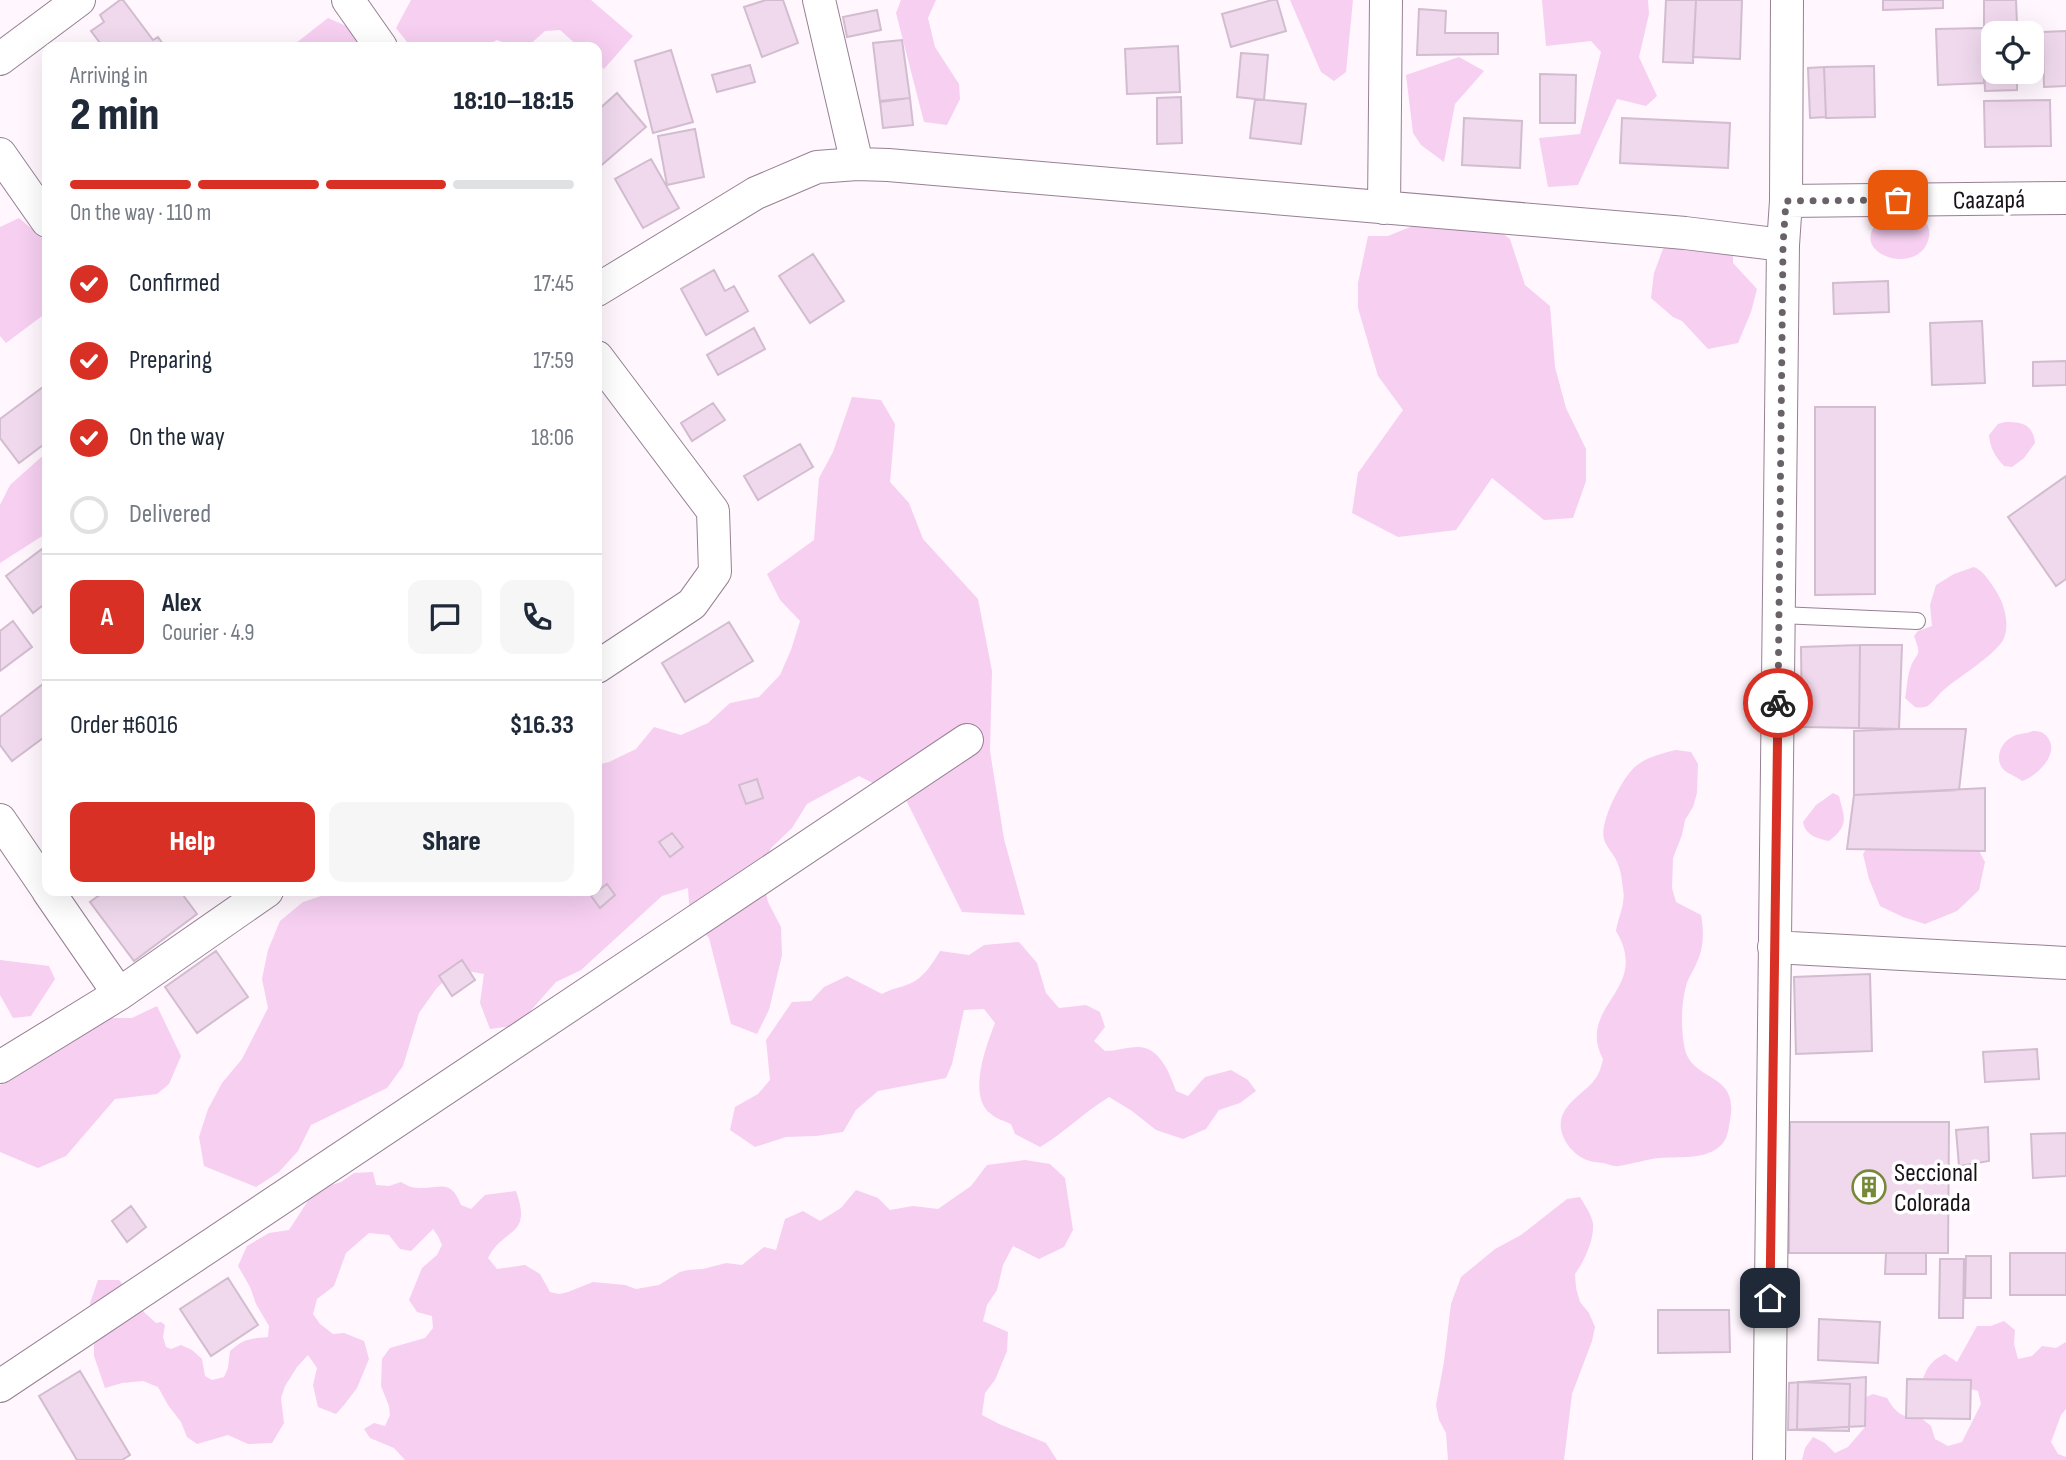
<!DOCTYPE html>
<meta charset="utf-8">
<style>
:root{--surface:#fff;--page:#f6f6f7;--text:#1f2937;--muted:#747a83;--line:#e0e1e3;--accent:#d93025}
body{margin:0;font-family:"Sofia Sans Condensed",sans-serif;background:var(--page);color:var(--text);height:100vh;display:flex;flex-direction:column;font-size:26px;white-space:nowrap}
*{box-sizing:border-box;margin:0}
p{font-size:23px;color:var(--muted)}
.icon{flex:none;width:38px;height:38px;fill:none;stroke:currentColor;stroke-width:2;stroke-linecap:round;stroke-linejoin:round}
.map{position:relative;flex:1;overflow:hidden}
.side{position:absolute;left:42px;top:42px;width:560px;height:854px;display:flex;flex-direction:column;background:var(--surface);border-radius:14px;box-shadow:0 7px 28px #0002}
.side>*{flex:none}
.controls{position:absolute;left:1981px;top:21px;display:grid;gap:14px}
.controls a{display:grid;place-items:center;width:63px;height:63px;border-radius:14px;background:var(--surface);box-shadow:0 7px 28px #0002;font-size:35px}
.pin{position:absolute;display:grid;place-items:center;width:60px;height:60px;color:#fff;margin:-30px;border-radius:14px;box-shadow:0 4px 10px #0006}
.courier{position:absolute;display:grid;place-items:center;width:70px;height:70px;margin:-35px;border:5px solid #d93025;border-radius:50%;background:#fff;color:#222;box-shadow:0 2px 9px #0007}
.overview em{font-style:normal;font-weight:800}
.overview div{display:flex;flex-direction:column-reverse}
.overview{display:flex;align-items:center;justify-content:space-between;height:119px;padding:0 28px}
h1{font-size:46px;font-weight:800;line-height:52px}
.bar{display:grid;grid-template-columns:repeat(4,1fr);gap:10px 7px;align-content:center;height:84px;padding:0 28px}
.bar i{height:9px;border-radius:5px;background:var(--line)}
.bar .on{background:var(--accent)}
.bar p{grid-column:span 4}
.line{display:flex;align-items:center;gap:18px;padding:0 28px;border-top:2px solid var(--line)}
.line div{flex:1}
.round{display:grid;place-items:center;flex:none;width:74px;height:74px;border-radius:14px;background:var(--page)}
ol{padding:0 28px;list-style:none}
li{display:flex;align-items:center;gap:21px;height:77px}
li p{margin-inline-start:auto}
li .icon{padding:7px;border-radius:50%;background:var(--accent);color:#fff;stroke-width:4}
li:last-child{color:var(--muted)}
li i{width:38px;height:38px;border:4px solid var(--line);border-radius:50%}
.primary-button{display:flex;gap:14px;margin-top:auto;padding:14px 28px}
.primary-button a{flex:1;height:80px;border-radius:14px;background:var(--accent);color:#fff;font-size:28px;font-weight:800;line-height:80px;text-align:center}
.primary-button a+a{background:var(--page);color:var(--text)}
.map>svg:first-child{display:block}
.green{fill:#f6cff1}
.building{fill:#f0d9ed;stroke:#d2bccf;stroke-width:2}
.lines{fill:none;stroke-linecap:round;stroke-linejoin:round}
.lane-casing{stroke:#968193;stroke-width:18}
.street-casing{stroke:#968193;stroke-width:34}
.lane{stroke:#fff;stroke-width:16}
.street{stroke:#fff;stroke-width:32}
.done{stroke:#6a6269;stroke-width:7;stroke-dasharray:0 12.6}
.route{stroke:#d93025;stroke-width:9}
.labels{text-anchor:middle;stroke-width:7;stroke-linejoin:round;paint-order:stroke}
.street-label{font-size:26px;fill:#1a1219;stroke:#fff}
.poi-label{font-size:26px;fill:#1a1219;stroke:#fff;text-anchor:start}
</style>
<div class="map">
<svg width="2066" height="1460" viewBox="0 0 2066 1460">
<rect width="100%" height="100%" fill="#fff6fe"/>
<!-- green -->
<path class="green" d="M411,0h180l42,36 -29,33 -7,-6v-16h-18l-19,-17 -15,1 -18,16h-12l-18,-7 -14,7h-72l-15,-19z
M901,0h35l-8,18 7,29 24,37 1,15 -13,26 -23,-3 -28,-109z
M1290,0h63l-7,72 -12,9 -13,-9z
M1542,0h106l1,14 -10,43 18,39 -11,10 -29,-7 -39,86 -30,2 -9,-49 41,-4 21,-82 -10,-11 -45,5z
M328,18l50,22 4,7h-91z
M1459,57l25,14 -29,33 -11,58 -23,-17 -8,-12 -7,-58z
M1890,212l28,2c7,6 13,13 11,23 -9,45 -97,13 -39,-25z
M19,218l28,24v63l-5,11 -36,27 -6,-7v-109z
M1484,219l26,20 15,46 25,21 5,61 11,41 20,41v32l-13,37 -29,2 -52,-42 -36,52 -58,7 -46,-24 6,-40 45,-63 -25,-34 -20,-68v-25l10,-47h20l39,-16z
M1685,233l48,19v11l24,26 -6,23 -13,31 -30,6 -26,-28 -9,-4 -22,-19 3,-25 9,-24z
M852,397l29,3 14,24 -5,58 19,21 14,36 55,60 14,72 -2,80 14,88 21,76 -63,-3 -56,-112 -47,-24 -52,28 -15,24 -21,20 -9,27 6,27 13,25 1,28 -13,55 -12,24 -26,-10 -22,-86 -19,-21 -2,-29 -26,8 -81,74 -25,12 -38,43 -28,4 -10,-26 4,-29 -28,-5 -20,20 -17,24 -16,53 -16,22 -76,37 -13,26 -19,21 -23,15 -52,-21 -5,-29 9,-28 14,-26 20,-24 26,-51 -6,-29 6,-29 12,-29 23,-19 27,-9h29l1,-2h237v-126l12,-3 27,-13 18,-22 27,8 27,-12 22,-20 29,-6 21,-22 11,-25 9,-29 -20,-21 -13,-26 47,-34 5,-62 14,-26z
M2005,422c17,0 28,2 30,21l-11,15 -12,9 -8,-1c-9,-9 -14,-19 -15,-31l9,-11z
M47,452v81l-47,30v-58l10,-20z
M1974,567c10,4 16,15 22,24 8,12 14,33 8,47 -6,15 -45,39 -58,50 -6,4 -10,11 -16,16 -4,4 -9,4 -15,3l-10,-9c2,-10 2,-20 5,-29 6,-18 13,-10 4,-33l4,-5 14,-5 -2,-21 6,-20 18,-11z
M2033,731c7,0 11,1 15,7 12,16 -12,39 -26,43 -6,-5 -12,-6 -18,-11 -10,-10 -4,-27 8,-33 6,-4 14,-3 21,-6z
M1676,750l15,2 7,12 -1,29 -4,14 -8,13 -3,15 -9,23 -1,30 4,14 25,13c3,15 3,33 -4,47 -3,8 -9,16 -11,24 -5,18 -5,41 -2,59 6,39 56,25 46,75 -1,6 -2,15 -5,20 -13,21 -44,16 -65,18 -14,1 -27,6 -41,8 -6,1 -10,-2 -16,-3 -5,-1 -11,-1 -16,-3 -12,-4 -24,-18 -26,-31 -3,-22 19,-33 31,-46 7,-8 9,-15 11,-24 -28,-53 49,-69 13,-128 2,-14 10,-27 7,-42 -1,-8 -2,-19 -6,-27 -3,-8 -11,-15 -13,-23 -5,-17 19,-63 32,-73 11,-9 27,-13 40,-16z
M1833,793l6,3c5,21 11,29 -10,45 -11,-2 -24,-6 -26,-19l13,-17z
M1969,832l16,30 -6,28 -22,21 -32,13 -22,-7 -23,-11 -11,-27 -6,-25 14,-20z
M1019,942l18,21 9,30 13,15 27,-3 14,7 5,15 -11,14 11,10c11,0 22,-4 33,-4 22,0 32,27 38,44l12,5 17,-19 26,-7 17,10 8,11 -16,12 -21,7 -13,19 -23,10 -27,-9 -24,-19 -23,-14c-25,15 -45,36 -69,50l-25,-13 -4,-10c-6,-3 -15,-5 -20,-10 -24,-17 -5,-68 4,-91l-11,-14 -20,1 -12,54 -6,14 -68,13 -22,19 -13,22 -27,4 -30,1 -31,10 -25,-17 5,-23 23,-13 12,-14 -4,-40 26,-38 19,-1 13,-14 23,-11 35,18c11,-6 18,-6 27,-10 15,-6 23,-20 31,-33l29,4 15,-10z
M0,960l49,6 6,13 -24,37 -18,2 -13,-23z
M157,1006l24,50 -12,28 -12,10 -42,5 -49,57 -28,12 -38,-16v-67l93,-67h39z
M1025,1160l25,4 15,14 8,52 -9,17 -25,12 -26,-13 -10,19 -6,25 -10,15 -4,16 25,11 -1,19 -12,29 -10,13 -3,22 17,9 47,19 11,17h-652l-11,-12 -24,-10 -6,-9 10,-6 11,3 5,-11 -1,-9 -8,-20 1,-27 8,-11 35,-10 8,-10 -1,-12 -15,-4 -8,-12 13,-32 15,-13 5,-10 -4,-9 -5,-7 -22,22 -11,-2 -11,-14 -20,-2 -23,20 -12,33 -17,13 -4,15 7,10 13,10 11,-1 20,8 5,18 -12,29 -13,17 -8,9 -18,-7 -5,-22 4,-17 -9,-13 -11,12 -12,19 -4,12 3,25 -12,20 -24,1 -20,-9 -31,9 -10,-7 -6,-15 -13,-17 -10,-18 -15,-6 -21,2 -17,5 -11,-32v-27l-4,-26 8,-23h21l26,33 11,10 5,-1 4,3 -2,12 3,10 5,2 10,-4 11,5 10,9 3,17 7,4 12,-3 4,-9 2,-17c15,-13 19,-12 38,-14l1,-11 -13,-22 -6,-17 -12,-21 9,-20 22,-13 20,-3 26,-40 26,-8 13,-9 19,-1 3,13 13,1 12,-4c5,3 11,6 17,6 23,1 32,-10 43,17l10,4 14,-14 31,-4c17,47 -13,36 -28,67l9,11 28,-4 15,9 10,18 9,2 9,-2 25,-10 32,3 11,4 23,-4 21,-13 8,-2 15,-1 23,-6 16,2 22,-18 12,3 9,-31 18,-8 17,10 21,-13 15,-18 22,8 12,12 23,-4 25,3 33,-23 16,-21z
M1580,1197c4,7 12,18 13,27 1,17 -9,37 -18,50l1,14 4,14 9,11 6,14 -3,14 -20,53 -8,66h-116l-2,-27 -7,-13 -3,-15 8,-43 7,-58 10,-27 34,-28 26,-14 46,-36z
M2004,1321l11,9 -1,14 4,15 14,-3 10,-10 14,2 10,-6v67l-5,6 -10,27 7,12 8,3v3h-264l3,-12 8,-11 12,6 10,10 13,-6 17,-20 -6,-14 2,-14 12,-5 14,4c9,15 14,20 33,19l11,9 4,13 13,7 14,-4 19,-38 -3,-13 -15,-4 -42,-2c5,-16 9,-24 24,-31l12,8 20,-36h14z"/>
<!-- building -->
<path class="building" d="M120,0h3l30,40 5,-3 7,10h-62l-12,-16 13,-9 -4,-7z
M766,0h17l15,43 -36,14 -18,-50z
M1272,0h5l9,31 -55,16 -9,-33z
M1666,0h30l-3,63 -30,-1z
M1696,0h46l-2,59 -47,-2z
M1883,0h60v8l-60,2z
M1984,0h32l1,24 -33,2z
M1419,9l27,2 -1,22h53v21l-81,1z
M877,10l4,20 -34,7 -4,-20z
M1983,28l1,55 -46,2 -2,-56z
M2066,31v55l-22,1 -1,-55z
M902,40l8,58 -30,4 -7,-59z
M1178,46l2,46 -53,2 -2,-45z
M671,50l22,72 -40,11 -18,-72z
M1241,53l27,2 -4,45 -27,-3z
M1984,60h9v12h24v18l-32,1z
M750,65l5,17 -38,10 -5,-17z
M1874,66l1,51 -49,1 -2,-51z
M1824,67l2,50 -16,1 -2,-50z
M1540,74l36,1 -1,48h-35z
M617,93l29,34 -49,42v-58z
M1181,97l1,46 -25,1v-46z
M910,98l3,27 -30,3 -3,-27z
M1255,99l51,5 -5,40 -51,-6z
M2050,100l1,46 -66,1 -1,-46z
M1464,118l58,3 -2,47 -58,-3z
M1622,118l108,5 -2,45 -108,-5z
M695,129l9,48 -37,8 -9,-49z
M651,159l28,49 -36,20 -28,-49z
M813,254l31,47 -34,22 -31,-47z
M714,270l11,21 9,-5 14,25 -42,24 -25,-46z
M1888,281l1,31 -55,2 -1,-31z
M1982,321l3,62 -53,2 -2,-62z
M754,328l11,21 -47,26 -11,-20z
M2066,361v24l-33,1v-24z
M47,384v58l-28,21 -19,-25v-19z
M713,403l12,17 -33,21 -11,-18z
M1815,407h60v187l-60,1z
M800,444l13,23 -55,33 -14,-24z
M2066,476v103l-10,7 -48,-69z
M42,549l5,7v46l-14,11 -27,-37z
M13,621l19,26 -32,24v-40z
M729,622l24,39 -68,41 -23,-39z
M1860,645h42l-3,84 -40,-1z
M1860,645l-1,83 -57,-1 -1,-80z
M43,684l4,5v46l-35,26 -12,-16v-28z
M1899,729h67l-7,61 -105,5v-64z
M757,779l6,19 -17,6 -7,-19z
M1985,788v63l-138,-2 7,-54z
M672,833l11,14 -13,10 -11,-15z
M607,884l8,11 -15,13 -9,-12z
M105,891h75l17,23 -63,47 -44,-59z
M216,951l32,46 -51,36 -32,-46z
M462,960l13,20 -23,16 -13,-20z
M1870,974l2,77 -76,3 -2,-77z
M2037,1049l2,30 -54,3 -2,-30z
M1790,1122h159l-1,131h-159z
M1988,1127l1,34 -30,5 -3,-36z
M2066,1133v43l-33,2 -2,-44z
M131,1206l15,21 -19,15 -15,-21z
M1886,1253h40v21h-41z
M2010,1253h56v42h-56z
M1966,1256h25v42h-26z
M1940,1259h24l-1,59h-24z
M228,1278l30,47 -47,31 -31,-47z
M1658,1310h71l1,42 -72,1z
M1819,1319l61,3 -2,41 -60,-3z
M80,1371l50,84 -8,5h-45l-38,-64z
M1866,1377l-1,49 -77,4 1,-47z
M1907,1379l64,1 -1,39 -64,-1z
M1798,1382l52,2 -1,47 -52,-1z"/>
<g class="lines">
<defs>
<path id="lane" d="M1780,615l137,6"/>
<path id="street" d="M348,0l33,47
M819,0l38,164
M0,59l79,-59
M0,154l47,67
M1786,201l280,-3
M1384,208l2,-208
M597,290l159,-97 61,-26 40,-3 31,1 797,68 98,12
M597,357l116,154 2,61 -23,32 -95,63
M0,820l47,69
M48,891l71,103
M1774,947l292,16
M0,1067l119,-73 148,-103
M0,1386l967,-646
M1769,1460l14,-1215 3,-44 1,-201"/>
</defs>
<!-- lane casing -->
<use href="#lane" class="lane-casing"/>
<!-- street casing -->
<use href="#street" class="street-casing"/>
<!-- lane -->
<use href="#lane" class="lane"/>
<!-- street -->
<use href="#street" class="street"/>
</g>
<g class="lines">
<!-- done -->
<path class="done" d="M1778,703l5,-458 3,-44 112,-1"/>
<!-- route -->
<path class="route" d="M1770,1298l8,-595"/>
</g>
<!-- icons -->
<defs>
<symbol id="building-ring" viewBox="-11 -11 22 22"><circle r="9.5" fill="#fff" stroke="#778938" stroke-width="1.5"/><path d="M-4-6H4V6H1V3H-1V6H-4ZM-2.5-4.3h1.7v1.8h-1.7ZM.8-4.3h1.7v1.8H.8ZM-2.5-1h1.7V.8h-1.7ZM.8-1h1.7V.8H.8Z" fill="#778938"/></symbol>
</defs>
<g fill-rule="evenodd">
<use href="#building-ring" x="1850" y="1168" width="38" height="38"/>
</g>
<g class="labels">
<!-- street labels -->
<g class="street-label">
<text transform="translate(1989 199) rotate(-1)" y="9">Caazapá</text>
</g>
<!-- poi labels -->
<g class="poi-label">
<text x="1894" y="1181">Seccional<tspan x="1894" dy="30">Colorada</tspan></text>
</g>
</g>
</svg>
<div class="controls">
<a><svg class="icon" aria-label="locate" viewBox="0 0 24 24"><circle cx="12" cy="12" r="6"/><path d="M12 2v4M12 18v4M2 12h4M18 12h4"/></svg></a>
</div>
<div class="pin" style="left:1898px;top:200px;background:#ea580c"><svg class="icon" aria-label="bag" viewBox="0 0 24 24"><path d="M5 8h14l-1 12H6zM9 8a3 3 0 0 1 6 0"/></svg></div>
<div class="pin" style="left:1770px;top:1298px;background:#1f2937"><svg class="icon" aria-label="home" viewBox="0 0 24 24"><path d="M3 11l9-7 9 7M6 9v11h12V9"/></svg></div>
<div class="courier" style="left:1778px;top:703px"><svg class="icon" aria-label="bike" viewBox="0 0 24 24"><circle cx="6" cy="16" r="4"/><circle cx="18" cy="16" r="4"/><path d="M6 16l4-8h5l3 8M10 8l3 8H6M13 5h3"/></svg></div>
<section class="side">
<div class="overview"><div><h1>2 min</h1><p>Arriving in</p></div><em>18:10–18:15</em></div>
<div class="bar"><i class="on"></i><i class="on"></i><i class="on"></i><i></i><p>On the way · 110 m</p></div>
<ol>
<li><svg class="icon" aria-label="check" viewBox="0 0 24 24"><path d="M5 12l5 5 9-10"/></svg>Confirmed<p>17:45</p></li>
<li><svg class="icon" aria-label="check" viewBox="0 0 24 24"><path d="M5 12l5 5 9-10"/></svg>Preparing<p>17:59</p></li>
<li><svg class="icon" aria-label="check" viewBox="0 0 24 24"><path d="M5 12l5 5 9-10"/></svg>On the way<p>18:06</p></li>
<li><i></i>Delivered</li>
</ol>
<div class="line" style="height:126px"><b class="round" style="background:var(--accent);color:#fff">A</b><div><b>Alex</b><p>Courier · 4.9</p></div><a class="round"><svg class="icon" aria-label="chat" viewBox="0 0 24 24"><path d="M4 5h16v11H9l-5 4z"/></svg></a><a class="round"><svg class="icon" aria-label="phone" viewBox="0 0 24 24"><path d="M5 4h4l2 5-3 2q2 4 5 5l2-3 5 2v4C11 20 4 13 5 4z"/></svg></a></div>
<div class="line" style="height:91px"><div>Order #6016</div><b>$16.33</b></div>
<div class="primary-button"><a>Help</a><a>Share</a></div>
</section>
</div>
